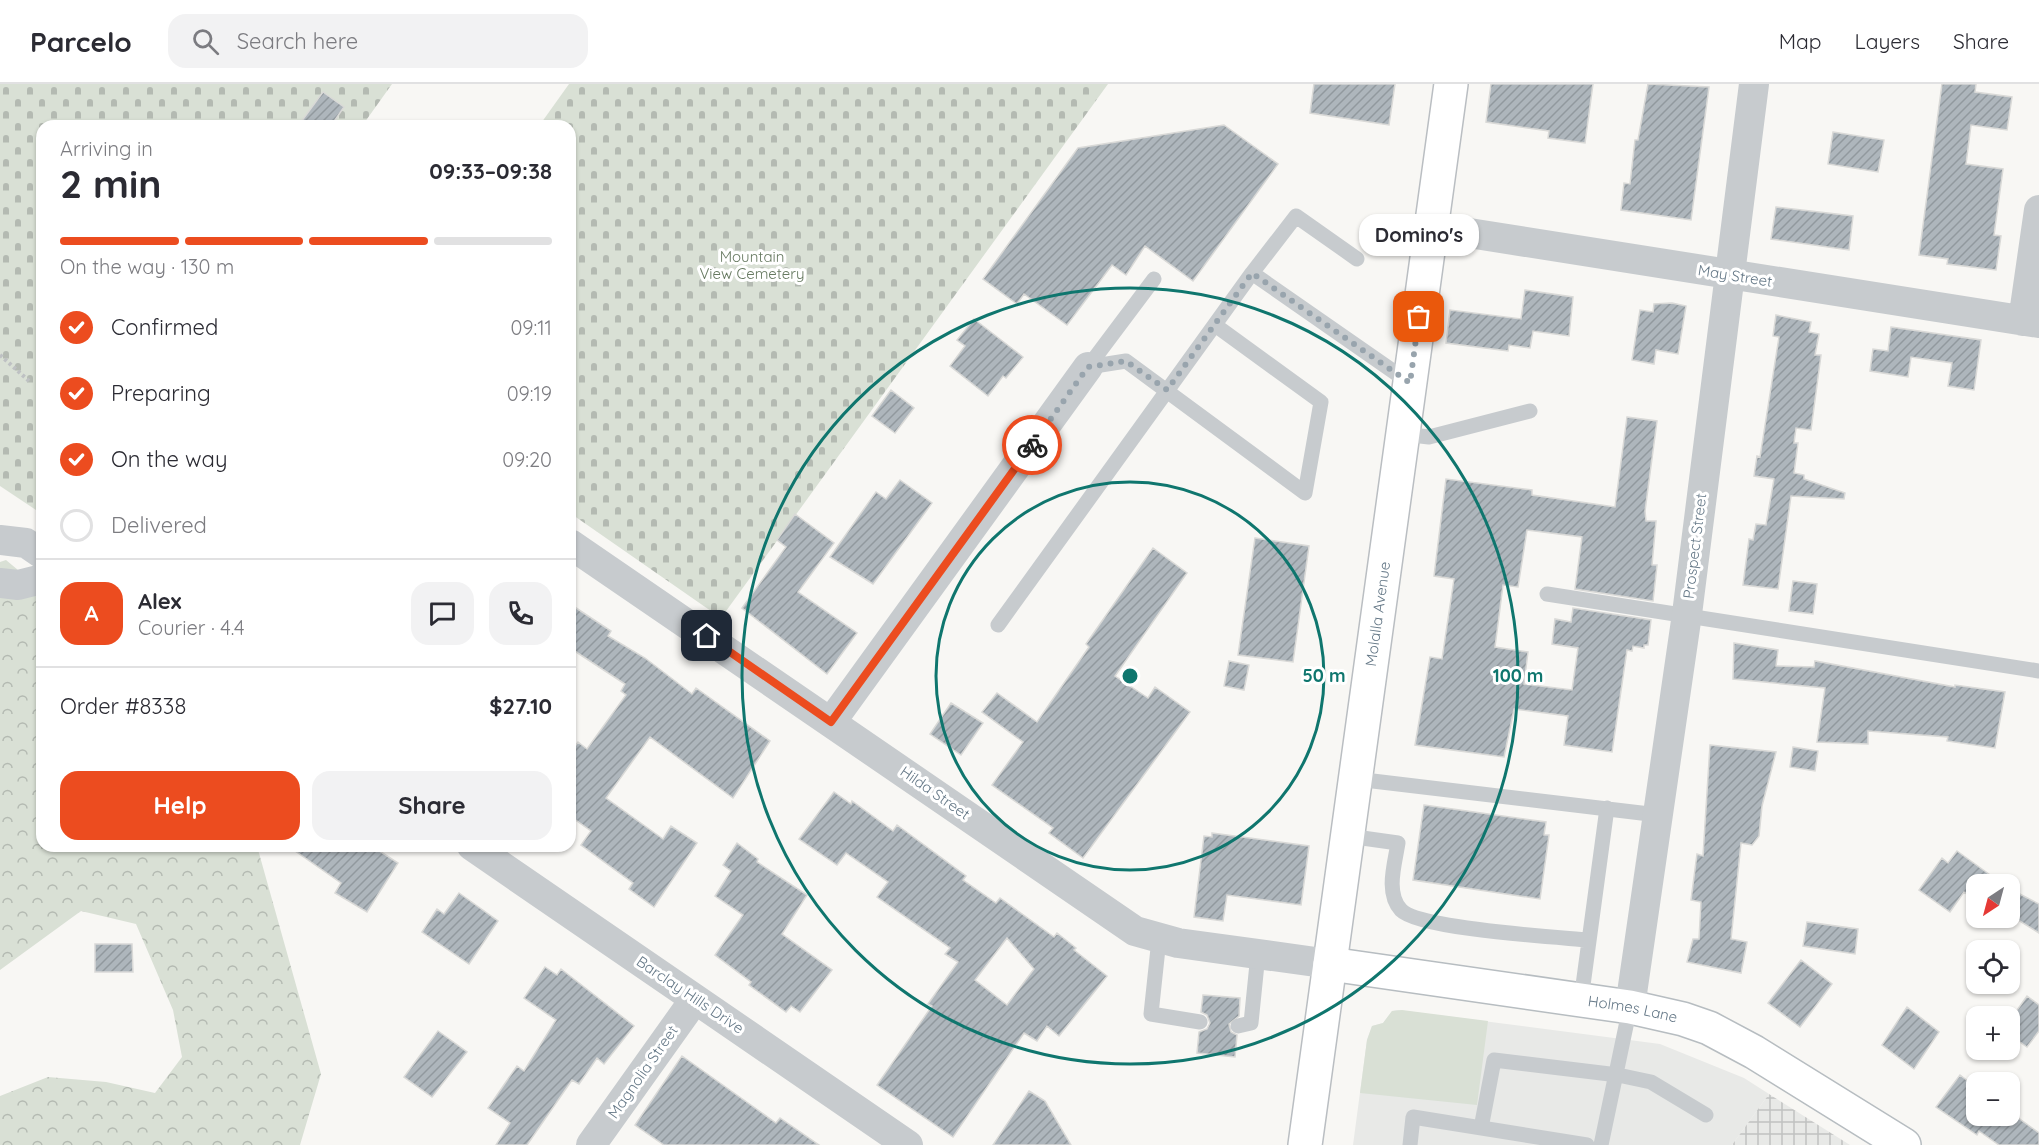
<!DOCTYPE html>
<meta charset="utf-8">
<style>
:root{--surface:#fff;--page:#f2f2f3;--text:#2b2b33;--muted:#7c7c81;--line:#e1e1e2;--accent:#ec4c1f}
body{margin:0;font-family:Quicksand,sans-serif;background:var(--page);color:var(--text);height:100vh;display:flex;flex-direction:column;font-size:22px;white-space:nowrap}
*{box-sizing:border-box;margin:0}
p{font-size:20px;color:var(--muted)}
.icon{flex:none;width:33px;height:33px;fill:none;stroke:currentColor;stroke-width:2;stroke-linecap:round;stroke-linejoin:round}
.map{position:relative;flex:1;overflow:hidden}
.panel{position:absolute;left:36px;top:36px;width:540px;height:732px;display:flex;flex-direction:column;background:var(--surface);border-radius:18px;box-shadow:0 2px 4px #0004}
.panel>*{flex:none}
.needle{width:39px;rotate:216deg}
.buttons{position:absolute;left:1966px;top:790px;display:grid;gap:12px}
.buttons a{display:grid;place-items:center;width:54px;height:54px;border-radius:12px;background:var(--surface);box-shadow:0 2px 4px #0004;font-size:30px}
.pin{position:absolute;display:grid;place-items:center;width:51px;height:51px;color:#fff;margin:-26px;border-radius:12px;box-shadow:0 3px 9px #0006}
.courier{position:absolute;display:grid;place-items:center;width:60px;height:60px;margin:-30px;border:4px solid #ec4c1f;border-radius:50%;background:#fff;color:#222;box-shadow:0 2px 8px #0007}
.bubble{position:absolute;height:42px;border-radius:18px;background:var(--surface);box-shadow:0 2px 4px #0004;font-size:20px;font-weight:800;line-height:42px;text-align:center}
.summary em{font-style:normal;font-weight:800}
.summary div{display:flex;flex-direction:column-reverse}
.summary{display:flex;align-items:center;justify-content:space-between;height:102px;padding:0 24px}
h1{font-size:39px;font-weight:800;line-height:45px}
.bar{display:grid;grid-template-columns:repeat(4,1fr);gap:9px 6px;align-content:center;height:72px;padding:0 24px}
.bar i{height:8px;border-radius:4px;background:var(--line)}
.bar .selected{background:var(--accent)}
.bar p{grid-column:span 4}
.line{display:flex;align-items:center;gap:15px;padding:0 24px;border-top:2px solid var(--line)}
.line div{flex:1}
.round{display:grid;place-items:center;flex:none;width:63px;height:63px;border-radius:18px;background:var(--page)}
ol{padding:0 24px;list-style:none}
li{display:flex;align-items:center;gap:18px;height:66px}
li p{margin-inline-start:auto}
li .icon{padding:6px;border-radius:50%;background:var(--accent);color:#fff;stroke-width:4}
li:last-child{color:var(--muted)}
li i{width:33px;height:33px;border:3px solid var(--line);border-radius:50%}
.button{display:flex;gap:12px;margin-top:auto;padding:12px 24px}
.button a{flex:1;height:69px;border-radius:18px;background:var(--accent);color:#fff;font-size:24px;font-weight:800;line-height:69px;text-align:center}
.button a+a{background:var(--page);color:var(--text)}
header{display:flex;align-items:center;gap:36px;box-sizing:border-box;height:84px;padding:0 30px;background:var(--surface);border-bottom:2px solid var(--line)}
header strong{font-size:28px}
nav{display:flex;gap:33px;margin-inline-start:auto;font-size:21px}
.search{width:420px;height:54px;background:var(--page);display:flex;align-items:center;gap:15px;box-sizing:border-box;padding:0 21px;border-radius:18px;color:var(--muted);font-size:22px}
.map>svg:first-child{display:block}
.built{fill:#e8e9e7}
.industrial{fill:url(#industrial-grid)}
.green{fill:#d9e0d5}
.forest{fill:url(#forest-crowns)}
.cemetery{fill:url(#cemetery-stones)}
.building{fill:url(#building-hatch);stroke:#d9d9d7;stroke-width:1.5;fill-rule:evenodd}
.lines{fill:none;stroke-linecap:round;stroke-linejoin:round}
.secondary-casing{stroke:#b7bdc1;stroke-width:36}
.primary-casing{stroke:#babec2;stroke-width:36}
.path{stroke:#bec1c3;stroke-width:4;stroke-dasharray:3 3;stroke-linecap:butt}
.lane{stroke:#c7cbce;stroke-width:15}
.street{stroke:#c7cbce;stroke-width:30}
.secondary{stroke:#fff;stroke-width:33}
.primary{stroke:#fff;stroke-width:33}
.done{stroke:#98a4ad;stroke-width:6;stroke-dasharray:0 10.8}
.route{stroke:#ec4c1f;stroke-width:8}
.ring{fill:none;stroke:#0f766e;stroke-width:3}
.labels{text-anchor:middle;stroke-width:6;stroke-linejoin:round;paint-order:stroke}
.park-label{font-size:15px;fill:#667960;stroke:#fff}
.street-label{font-size:15px;fill:#657887;stroke:#fff}
.centre{fill:#0f766e;stroke:#fff;stroke-width:3}
.ring-label{font-size:18px;text-anchor:middle;font-weight:bold;fill:#0f766e;stroke:#fff;stroke-width:6;stroke-linejoin:round;paint-order:stroke}
</style>
<header>
<strong>Parcelo</strong>
<div class="search"><svg class="icon" aria-label="search" viewBox="0 0 24 24"><circle cx="10" cy="10" r="6"/><path d="M15 15l6 6"/></svg>Search here</div>
<nav><a>Map</a><a>Layers</a><a>Share</a></nav>
</header>
<div class="map">
<svg width="2039" height="1061" viewBox="0 0 2039 1061">
<defs>
<pattern id="industrial-grid" width="8" height="8" patternUnits="userSpaceOnUse" patternTransform="scale(1.5)"><rect width="8" height="8" fill="#e8e9e7"/><path d="M0 4h8M4 0v8" fill="none" stroke="#c0c2c1"/></pattern>
<pattern id="forest-crowns" width="20" height="18" patternUnits="userSpaceOnUse" patternTransform="scale(1.5)"><rect width="20" height="18" fill="#d9e0d5"/><path d="M2 6a3 3 0 1 1 6 0M12 15a3 3 0 1 1 6 0" fill="none" stroke="#b4bab2"/></pattern>
<pattern id="cemetery-stones" width="16" height="16" patternUnits="userSpaceOnUse" patternTransform="scale(1.5)"><rect width="16" height="16" fill="#d9e0d5"/><path d="M2 7V4a2 2 0 0 1 4 0v3zM10 15v-3a2 2 0 0 1 4 0v3z" fill="#b4bab2"/></pattern>
<pattern id="building-hatch" width="6" height="6" patternUnits="userSpaceOnUse" patternTransform="scale(1.5)"><rect width="6" height="6" fill="#aeb6bc"/><path d="M-1 1l2-2M0 6l6-6M5 7l2-2" fill="none" stroke="#91999e"/></pattern>
</defs>
<rect width="100%" height="100%" fill="#f8f7f4"/>
<!-- built -->
<path class="built" d="M1398,926l262,34 84,34 25,16 -37,51h-379l14,-105 5,-14 11,-3 9,-12z"/>
<!-- industrial -->
<path class="industrial" d="M1769,1010l81,51h-118z"/>
<!-- green -->
<path class="green" d="M1402,926l86,11 -11,84 -117,-12 7,-53 5,-14 11,-3 9,-12z"/>
<!-- forest -->
<path class="forest" d="M6,476l36,30v256h215l64,228 -21,71h-300v-49l48,-19 58,5 49,11 27,-36 -9,-47 -37,-86 -55,-13 -81,59v-408z"/>
<!-- cemetery -->
<path class="cemetery" d="M0,0h392l-30,42h-320v388l-42,-28z
M569,0h539l-387,534 -151,-105v-387h-31z"/>
<!-- building -->
<path class="building" d="M1314,0h81l-6,41 -79,-12z
M1491,0h102l-8,59 -37,-5 1,-7 -63,-9z
M1648,0l61,3 -18,133 -70,-10 3,-27 6,1 5,-44h3z
M1942,0h34l-1,8 37,5 -5,33 -36,-5 -5,39 37,5 -9,66 7,1 -5,34 -49,-6 1,-5 -29,-4z
M323,8l21,15 -13,19h-33z
M1224,41l54,39 -85,117 -48,-35 -19,29 -14,-10 -45,60 -43,-31 -7,10 -34,-25 95,-131z
M1833,48l51,8 -6,32 -50,-8z
M1776,123l77,9 -4,34 -78,-11z
M1525,206l48,7 -4,39 -36,-5 -3,17 -21,-3 -1,6 -62,-8 4,-33 71,9z
M1672,219l14,3 -8,48 -22,-4 -2,14 -22,-4 8,-50 13,2 1,-8z
M1776,231l35,7 -2,10 10,2 -4,21h6l-10,75 -15,-2 -2,15h4l-4,30 10,2v4l41,14 -1,6 -53,-3 -13,93 -35,-4 6,-46 4,1 3,-16 10,1 8,-46 -20,-3 3,-20 3,1 19,-120 -6,-1z
M974,235l49,38 -17,21 -3,-2 -15,20 -38,-30 15,-20 -8,-6z
M1891,243l90,13 -7,50 -26,-4 4,-23 -41,-6 -3,20 -38,-6 3,-22 15,2z
M891,306l23,18 -19,25 -23,-17z
M1627,333l30,4 -12,90 1,10h10l-4,44h5l-4,36 -78,-12 7,-52 -55,-7 -9,57 -15,-2 -8,62 33,5 -4,32 48,6 6,-42 -26,-4 3,-25 16,3 2,-14 78,12 -3,25h-4v3l-11,-2 -1,5 -5,-1 -15,102 -48,-7 4,-29 -54,-7 -10,48 -89,-12 15,-88 12,2 12,-80 -20,-3 12,-97 86,11v5l83,12z
M900,396l32,23 -59,81 -43,-27 46,-65 10,7z
M795,430l39,29 -36,49 59,41 -30,41 -85,-66 44,-61 -9,-7z
M1255,454l54,8 -16,116 -55,-7z
M1153,464l34,25 -72,103 33,22 7,-11 35,25 -107,146 -34,-25 4,-5 -61,-43 31,-43 -41,-30 15,-19 40,29 52,-75 -3,-3z
M1793,497l24,3 -4,30 -24,-3z
M570,520l41,27 -3,5 37,22 47,36 4,-6 74,53 -37,57 -83,-61 -44,61 57,41 8,-13 26,17 -43,64 -25,-18 4,-6 -52,-38 10,-14 -21,-15v-63l8,-11 9,7 39,-54 -5,-4 4,-7 -55,-36z
M1734,559l44,7 -2,16 38,1 1,-6 140,26v-2l50,7 -10,56 -48,-7 1,-4 -80,-6v13l-51,-2 8,-54 -92,-9z
M1229,577l20,4 -5,25 -20,-4z
M951,619l32,20 -22,32 -31,-21z
M1710,661l66,7 -14,54 -3,30 -7,9 -11,-2 -10,96 16,3 -6,31 -54,-11 6,-23h6l2,-37 -10,-2 6,-46 6,2z
M1793,663l25,4 -3,20 -25,-4z
M834,708l17,12 1,-3 41,30 4,-6 69,51 -3,4 33,23 4,-5 54,39 3,-4 19,15 -2,2 33,26 -48,60 -12,-10 -10,15 -13,-8 -71,104 -76,-52 55,-79 -4,-2 30,-42 -13,-8 5,-6 -73,-51 11,-15 -42,-29 -9,12 -38,-26zM1007,854l27,31 -27,36 -32,-25z
M1424,721l122,17 -2,13h5l-9,64 -127,-19z
M1212,749l97,13 -8,59 -74,-10 -4,26 -29,-4 10,-81 8,1z
M737,759l21,16 -1,3 50,33 -25,39 50,36 -32,42 -9,-6 -5,6 -37,-27 2,-3 -36,-27 28,-40 -28,-19 16,-25 -8,-6z
M288,762h84l26,17 -31,49 -32,-19 6,-10z
M1957,767l47,34h-27v10l-6,-4 -3,4 -4,-3 -14,20 -31,-22 23,-32 6,5z
M2010,805l29,15v29l-29,-18z
M459,809l39,28 -29,43 -47,-32 15,-23 7,5z
M1807,838l51,7 -3,25 -52,-8z
M95,860h37l1,28h-38z
M1801,876l31,24 -32,43 -32,-24z
M545,883l12,8 4,-6 73,57 -30,38 -7,-6 -18,26 -7,-4 -45,65h-31l14,-22 -22,-15 29,-42 7,5 32,-51 -32,-22z
M1203,911l37,3 -1,18 -10,8 2,8 6,3 -2,22 -38,-4 2,-21 8,-3 3,-6 -3,-8 -6,-3z
M2027,912l12,9v26l-12,16 -17,-12v-15z
M1907,923l32,25 -25,37 -32,-24z
M438,947l29,21 -35,45 -28,-20z
M682,972l94,67 4,-5 39,27h-155l-29,-20z
M1960,991l17,13v28h33v-4l29,21v12h-40l-20,-14 -2,4 -41,-28z
M1029,1007l16,10 26,44h-78z"/>
<g class="lines">
<defs>
<g id="secondary">
<path id="s1" d="M1330,880l300,43 53,12 26,9 45,24 150,93"/>
</g>
<g id="primary">
<path id="s2" d="M1305,1061l146,-1061"/>
</g>
</defs>
<!-- secondary casing -->
<use href="#secondary" class="secondary-casing"/>
<!-- primary casing -->
<use href="#primary" class="primary-casing"/>
<!-- path -->
<path class="path" d="M0,271l29,26"/>
<!-- lane -->
<path class="lane" d="M1252,189l44,-57 61,43
M1088,283l38,-6 179,132 16,-91 -106,-77
M1088,283l66,-88
M1403,350l26,3 101,-26
M1547,510l492,77
M998,541l254,-352 158,110
M1356,695l302,36
M1348,752l50,7c-3,20 -13,50 3,67 18,19 155,27 187,30
M1159,855l-8,75 49,8
M1581,916l26,-192
M1238,942l13,-3 7,-69
M1481,1044l13,-68 124,15 33,7 55,33
M1410,1061l3,-28 174,28
M1601,1061l29,-138"/>
<!-- street -->
<path class="street" d="M1431,143l608,96
M2023,237l16,-111
M0,456l26,3 16,11
M570,460l565,387 43,12 152,21
M0,499l18,2 24,-6
M831,638l257,-355
M472,762l436,299
M1630,923l57,-393 67,-530
M591,1061l104,-146"/>
<!-- secondary -->
<use href="#secondary" class="secondary"/>
<!-- primary -->
<use href="#primary" class="primary"/>
</g>
<g class="lines">
<!-- done -->
<path class="done" d="M1032,361l56,-78 38,-6 41,29 85,-117 158,110 9,-66"/>
<!-- route -->
<path class="route" d="M707,552l124,86 201,-277"/>
</g>
<!-- distance rings -->
<g class="ring">
<circle cx="1130" cy="592" r="194"/>
<circle cx="1130" cy="592" r="388"/>
</g>
<g class="labels">
<!-- park labels -->
<g class="park-label">
<text x="752" y="178">Mountain<tspan x="752" dy="17">View Cemetery</tspan></text>
</g>
<!-- street labels -->
<g class="street-label">
<text transform="translate(1735 192) rotate(9)" y="5">May Street</text>
<text transform="translate(1695 462) rotate(-83)" y="5">Prospect Street</text>
<text dy="5" stroke="none"><textPath href="#s2" startOffset="536">Molalla Avenue</textPath></text>
<text transform="translate(935 709) rotate(35)" y="5">Hilda Street</text>
<text transform="translate(690 911) rotate(34)" y="5">Barclay Hills Drive</text>
<text dy="5" stroke="none"><textPath href="#s1" startOffset="306">Holmes Lane</textPath></text>
<text transform="translate(643 988) rotate(-55)" y="5">Magnolia Street</text>
</g>
</g>
<circle cx="1130" cy="592" r="9" class="centre"/>
<g class="ring-label">
<text x="1324" y="598">50 m</text>
<text x="1518" y="598">100 m</text>
</g>
</svg>
<div class="buttons">
<a><svg class="needle" viewBox="-14 -14 28 28"><path d="M0-13l5 13h-10z" fill="#e53935"/><path d="M0 13l5-13h-10z" fill="#7c7c81"/></svg></a>
<a><svg class="icon" aria-label="locate" viewBox="0 0 24 24"><circle cx="12" cy="12" r="6"/><path d="M12 2v4M12 18v4M2 12h4M18 12h4"/></svg></a>
<a>+</a>
<a>−</a>
</div>
<div class="pin" style="left:1419px;top:233px;background:#ea580c"><svg class="icon" aria-label="bag" viewBox="0 0 24 24"><path d="M5 8h14l-1 12H6zM9 8a3 3 0 0 1 6 0"/></svg></div>
<div class="pin" style="left:707px;top:552px;background:#1f2937"><svg class="icon" aria-label="home" viewBox="0 0 24 24"><path d="M3 11l9-7 9 7M6 9v11h12V9"/></svg></div>
<div class="courier" style="left:1032px;top:361px"><svg class="icon" aria-label="bike" viewBox="0 0 24 24"><circle cx="6" cy="16" r="4"/><circle cx="18" cy="16" r="4"/><path d="M6 16l4-8h5l3 8M10 8l3 8H6M13 5h3"/></svg></div>
<div class="bubble" style="left:1359px;top:130px;width:120px">Domino's</div>
<section class="panel">
<div class="summary"><div><h1>2 min</h1><p>Arriving in</p></div><em>09:33–09:38</em></div>
<div class="bar"><i class="selected"></i><i class="selected"></i><i class="selected"></i><i></i><p>On the way · 130 m</p></div>
<ol>
<li><svg class="icon" aria-label="check" viewBox="0 0 24 24"><path d="M5 12l5 5 9-10"/></svg>Confirmed<p>09:11</p></li>
<li><svg class="icon" aria-label="check" viewBox="0 0 24 24"><path d="M5 12l5 5 9-10"/></svg>Preparing<p>09:19</p></li>
<li><svg class="icon" aria-label="check" viewBox="0 0 24 24"><path d="M5 12l5 5 9-10"/></svg>On the way<p>09:20</p></li>
<li><i></i>Delivered</li>
</ol>
<div class="line" style="height:108px"><b class="round" style="background:var(--accent);color:#fff">A</b><div><b>Alex</b><p>Courier · 4.4</p></div><a class="round"><svg class="icon" aria-label="chat" viewBox="0 0 24 24"><path d="M4 5h16v11H9l-5 4z"/></svg></a><a class="round"><svg class="icon" aria-label="phone" viewBox="0 0 24 24"><path d="M5 4h4l2 5-3 2q2 4 5 5l2-3 5 2v4C11 20 4 13 5 4z"/></svg></a></div>
<div class="line" style="height:78px"><div>Order #8338</div><b>$27.10</b></div>
<div class="button"><a>Help</a><a>Share</a></div>
</section>
</div>
